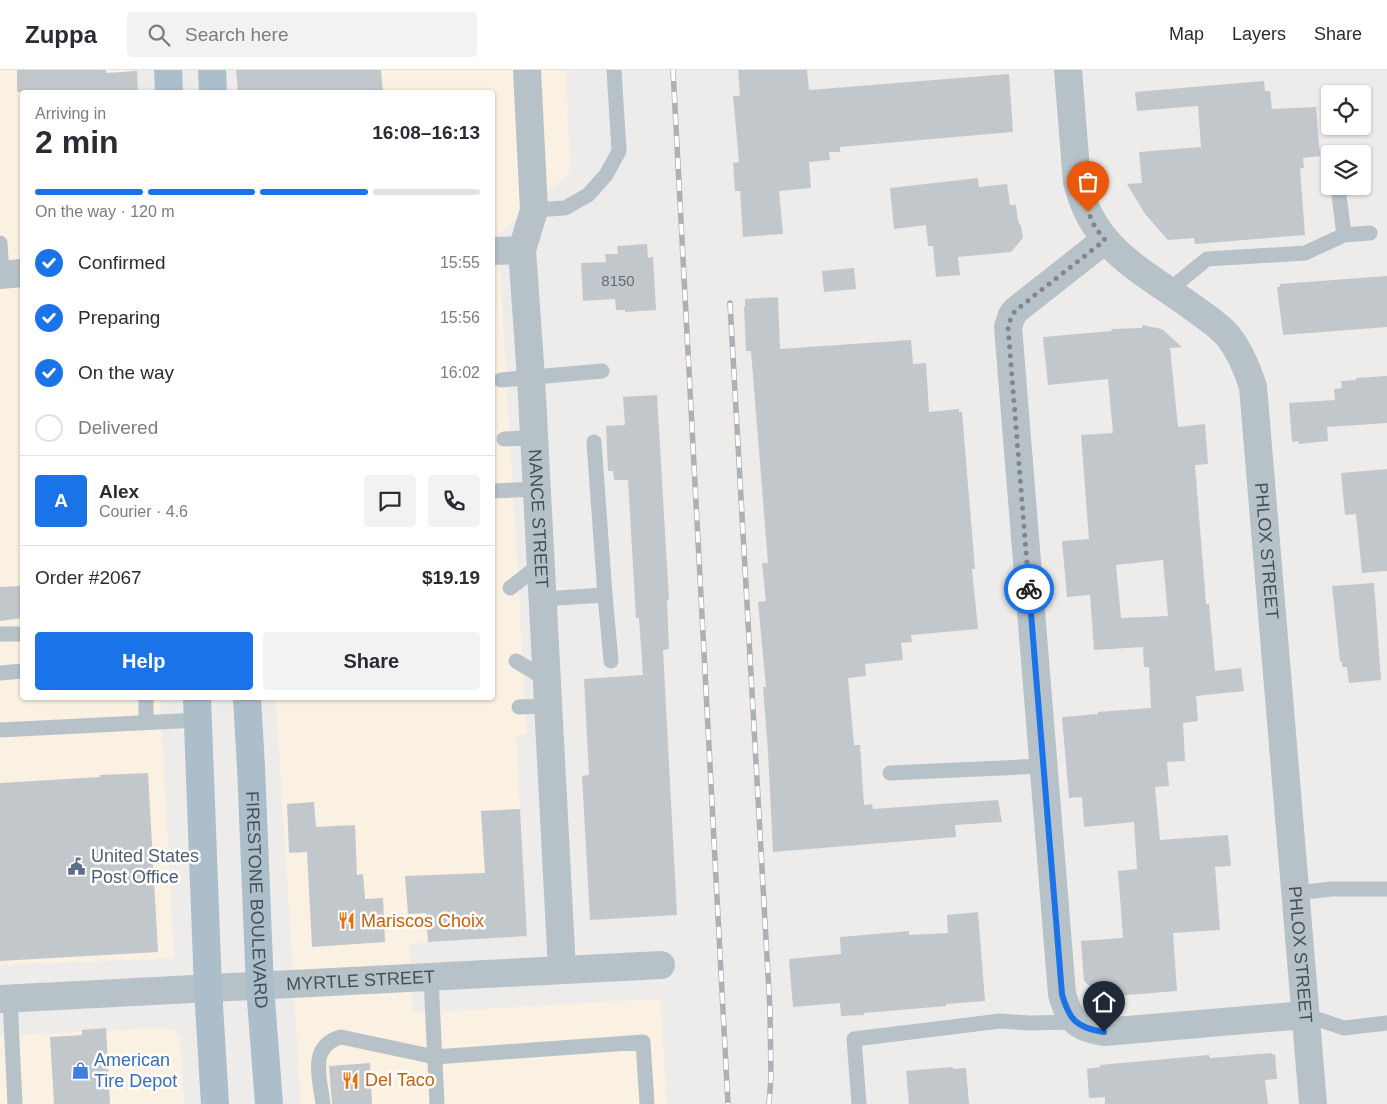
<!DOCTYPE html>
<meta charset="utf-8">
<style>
:root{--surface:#fff;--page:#f2f2f3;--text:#2b2b33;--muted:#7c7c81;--line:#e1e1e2;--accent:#1a73e8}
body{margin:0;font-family:Helvetica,sans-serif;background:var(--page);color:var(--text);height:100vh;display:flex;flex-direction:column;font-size:19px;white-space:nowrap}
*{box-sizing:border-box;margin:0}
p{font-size:16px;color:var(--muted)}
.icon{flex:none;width:28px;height:28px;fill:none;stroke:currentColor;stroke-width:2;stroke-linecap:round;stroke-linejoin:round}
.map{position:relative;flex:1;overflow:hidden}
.details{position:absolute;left:20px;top:20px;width:475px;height:610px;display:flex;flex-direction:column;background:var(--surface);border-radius:5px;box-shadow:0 1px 4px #0004}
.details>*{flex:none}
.controls{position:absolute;left:1321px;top:15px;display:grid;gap:10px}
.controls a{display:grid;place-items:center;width:50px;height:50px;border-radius:5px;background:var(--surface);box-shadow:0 1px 4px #0004;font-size:25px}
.pin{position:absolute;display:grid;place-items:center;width:42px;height:42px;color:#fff;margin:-51px -21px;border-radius:50% 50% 50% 0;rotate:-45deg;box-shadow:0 0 5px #0007}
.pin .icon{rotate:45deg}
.courier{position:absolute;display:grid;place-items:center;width:50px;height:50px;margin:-25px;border:4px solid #1a73e8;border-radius:50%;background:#fff;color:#222;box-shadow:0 1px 6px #0007}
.summary em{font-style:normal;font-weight:600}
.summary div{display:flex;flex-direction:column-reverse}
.summary{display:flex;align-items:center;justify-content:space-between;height:85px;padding:0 15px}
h1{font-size:32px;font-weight:600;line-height:38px}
.bar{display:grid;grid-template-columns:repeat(4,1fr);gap:8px 5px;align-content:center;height:60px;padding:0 15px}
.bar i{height:6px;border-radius:4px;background:var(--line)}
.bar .active{background:var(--accent)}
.bar p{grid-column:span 4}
.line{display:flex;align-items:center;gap:12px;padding:0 15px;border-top:1px solid var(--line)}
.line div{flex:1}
.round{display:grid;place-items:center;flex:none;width:52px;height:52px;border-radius:5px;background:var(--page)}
ol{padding:0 15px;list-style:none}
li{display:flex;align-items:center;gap:15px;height:55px}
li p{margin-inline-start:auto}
li .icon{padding:5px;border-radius:50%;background:var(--accent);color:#fff;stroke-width:4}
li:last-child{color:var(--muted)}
li i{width:28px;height:28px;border:2px solid var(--line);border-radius:50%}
.cta{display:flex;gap:10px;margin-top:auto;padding:10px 15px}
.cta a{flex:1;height:58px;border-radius:5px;background:var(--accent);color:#fff;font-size:20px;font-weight:600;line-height:58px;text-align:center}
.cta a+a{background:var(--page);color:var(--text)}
header{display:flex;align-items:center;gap:30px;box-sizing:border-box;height:70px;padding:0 25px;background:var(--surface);border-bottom:1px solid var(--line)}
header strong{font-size:24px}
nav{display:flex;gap:28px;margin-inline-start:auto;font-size:18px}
.search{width:350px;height:45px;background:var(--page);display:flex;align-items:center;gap:12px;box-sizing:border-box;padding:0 18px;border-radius:5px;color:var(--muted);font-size:19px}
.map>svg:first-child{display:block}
.commercial{fill:#fbf1e2}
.building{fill:#c2c7cb;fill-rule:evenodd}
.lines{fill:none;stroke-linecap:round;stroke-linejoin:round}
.lane{stroke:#b6c2c8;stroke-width:15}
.street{stroke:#b6c2c8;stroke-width:28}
.primary{stroke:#abbeca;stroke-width:28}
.rail-casing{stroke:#adb1b6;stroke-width:5.5}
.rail{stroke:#fff;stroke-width:4;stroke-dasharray:11;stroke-linecap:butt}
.done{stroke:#80878b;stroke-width:5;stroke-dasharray:0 9}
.route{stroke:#1a73e8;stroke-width:6}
.labels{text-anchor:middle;stroke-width:5;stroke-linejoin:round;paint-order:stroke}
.number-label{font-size:15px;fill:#646e75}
.street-label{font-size:18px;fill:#445158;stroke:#fff}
.service-label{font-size:18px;fill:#4e5e75;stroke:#fff;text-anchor:start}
.food-label{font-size:18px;fill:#c56008;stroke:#fff;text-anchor:start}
.shop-label{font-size:18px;fill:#366cbe;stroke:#fff;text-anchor:start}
</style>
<header>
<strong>Zuppa</strong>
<div class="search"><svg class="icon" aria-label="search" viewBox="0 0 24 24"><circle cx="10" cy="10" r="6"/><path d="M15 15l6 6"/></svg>Search here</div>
<nav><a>Map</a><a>Layers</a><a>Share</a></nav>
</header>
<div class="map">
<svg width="1387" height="1034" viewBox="0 0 1387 1034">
<rect width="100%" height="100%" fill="#eeebeb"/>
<!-- commercial -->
<path class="commercial" d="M0,0h128l2,22h-108v606h138l14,260 -174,7z
M237,0h329l4,102 -72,63 29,499 -11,1 11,201 -63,3 -55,5 4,69 247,-14 7,105h-366l-25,-406h216v-606h-254z
M161,958l13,2 6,7 4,67h-184v-68z"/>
<!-- building -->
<path class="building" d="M17,0h89v3l31,-2 1,21h-121z
M236,0h145l2,22h-145z
M738,0h69l2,20 200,-16 4,58 -173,15v5h-11l1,8 -21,2 2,26 -32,3 4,43 -40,3 -3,-46h-5l-2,-28 6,-1 -6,-66h7z
M1264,11l1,10h5l2,18 44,-2 4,49 -17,2 1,10h-4l5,67 -110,9 -1,-6 -26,2 -23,-26 -18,-30 15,-1 -3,-31 62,-5 -3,-41 -61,5 -2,-19z
M978,108l1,9 28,-3 3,21h6l2,16 3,5 2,12 -12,14 -53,5 2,18 -24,2 -3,-31h-5l-2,-21 -32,4 -4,-41z
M647,174l1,14 5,-1 3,53 -31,2v-2h-9l-1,-11 -32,2 -2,-38 25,-1 -1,-8h13l-1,-8z
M854,198l2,21 -32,3 -2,-21z
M1387,206v51l-104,8 -6,-48h3v-3z
M778,227l2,52 131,-9 2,24 13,-1 3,49 30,-3v3h3l13,157h-3l6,60 -67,6 1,7 -11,1 2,17 -38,4 1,12 -18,2 6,67h6l4,60 8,-1 1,5 125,-9 4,22 -47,3 1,12 -183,15 -5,-100 -5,-65h3l-8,-85 8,-1 -4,-38h6l-17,-212h-5l-2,-44h1v-8z
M1142,255l20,4 20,18 -12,1 8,79 27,-3 3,40 -13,1 11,139h3l6,67 26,-3 3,23 -48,5 2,25 -15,2 2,38 -18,1 2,24 -14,1 5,53 68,-5 3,31 -16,1 5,63 -47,3 4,58 -75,6 -18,-16 -3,-40 42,-3 -5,-67 19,-2 -3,-47 -50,5 -2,-30 -13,1 -7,-81 36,-3v-2l53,-4 -2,-41h-5l-1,-20 -49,3 -4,-55 -23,2 -5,-56 27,-2 -8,-104 32,-2 -5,-54 -60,6 -5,-48 69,-6 -1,-2 31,-1zM1163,490l5,56 -47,2 -5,-53z
M1387,306v47l-60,4 1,14 -29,3 -1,-3 -6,1 -3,-39 46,-3 -1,-11 8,-1 -1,-7 15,-1v-2z
M657,325l12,205h-2l2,49 -6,1 14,265 -87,5 -8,-144 7,-1 -5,-96 59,-4 -4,-57h-3l-8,-138h-14l-1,-9h-5l-2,-45 19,-1 -2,-28z
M1387,399v102l-25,2 -6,-59 -11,1 -4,-42z
M1374,513l7,97 -32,3 -2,-16h-5v-5h-2l-8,-76z
M22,516v32l-22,3v-34z
M148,703l10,179 -158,9v-178l100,-6v-2z
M314,732l2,25 39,-2 2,50 6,-1 2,25 18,-1 2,44 -73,5 -5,-95 -18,1 -2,-49z
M520,739l7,127 -99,6 -2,-29 -18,1 -3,-38 80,-3 -4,-62z
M978,842l7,89 -39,3v2l-82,7v2l-23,1 -1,-13 -47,4 -4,-48 52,-5 -1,-17 69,-6v4l39,-2 -1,-18z
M106,958l4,76h-56l-4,-67 32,-2v-5z
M1272,983v2l3,-1 2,25 -12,1 3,24h-163v-7l-16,1 -2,-29 13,-2v-2l109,-10 1,3z
M370,993l2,41h-40l-3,-38z
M953,997v2l13,-1 3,36h-60l-3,-33z"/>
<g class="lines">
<!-- lane -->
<path class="lane" d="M1338,117l6,48
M534,140l31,-2 23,-13 18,-20 13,-24 -5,-81
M0,173l2,31
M1169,220l38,-31 98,-6 39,-18 26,-2
M501,310l101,-9
M504,369l30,-1
M594,372l11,153
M492,421l45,-2
M510,518l31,-24
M542,529l63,-4 6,66
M0,564h22
M516,591l30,18
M0,603l22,-2
M146,628v24
M519,637l29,-1
M0,660l198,-10
M890,703l153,-7
M1295,823l37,-4h55
M431,908l6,126
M10,929l5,105
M1305,945l39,13 43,-5
M323,1034c-3,-25 -15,-58 18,-67l94,20 208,-15 4,62
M859,1034l-5,-65 146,-18 29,2 46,-1"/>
<!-- street -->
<g class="street">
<path id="s1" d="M527,0l7,140 -12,40 9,128 31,592"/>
<path id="s2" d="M1068,0l9,112c17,69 65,88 118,127 11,8 24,16 33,27 12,15 19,32 25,51l60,717"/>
<path d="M1105,170l-89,70 -4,5 -4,12 54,667c7,26 15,34 42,38l201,-17"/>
<path d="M492,181l30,-1"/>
<path d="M0,205l22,-2"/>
<path id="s3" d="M0,929l661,-34"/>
</g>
<!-- primary -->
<g class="primary">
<path d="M168,0l1,22"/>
<path d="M212,0l1,22"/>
<path d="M197,628l11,291 7,115"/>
<path id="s4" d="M247,628l4,69 9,220 9,117"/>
</g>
<defs>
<path id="rail" d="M673,0l55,1034
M730,233l40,707 1,67 -2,27"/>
</defs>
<!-- rail casing -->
<use href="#rail" class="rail-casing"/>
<!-- rail -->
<use href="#rail" class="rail"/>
</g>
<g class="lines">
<!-- done -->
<path class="done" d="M1029,519l-21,-262 4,-12 4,-5 89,-70 -10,-13 -7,-15"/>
<!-- route -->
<path class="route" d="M1029,519l33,405c7,26 15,34 42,38"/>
</g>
<!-- icons -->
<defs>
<symbol id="civic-bare" viewBox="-9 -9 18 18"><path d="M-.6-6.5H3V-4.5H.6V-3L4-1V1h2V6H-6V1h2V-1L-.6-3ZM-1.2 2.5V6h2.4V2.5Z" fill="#5c6f8a" stroke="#fff" stroke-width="2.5" paint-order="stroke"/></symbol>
<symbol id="restaurant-bare" viewBox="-9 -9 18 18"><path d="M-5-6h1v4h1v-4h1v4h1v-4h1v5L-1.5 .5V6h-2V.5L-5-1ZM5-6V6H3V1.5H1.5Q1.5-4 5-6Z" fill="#e8710a" stroke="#fff" stroke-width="2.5" paint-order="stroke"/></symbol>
<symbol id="shop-bare" viewBox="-9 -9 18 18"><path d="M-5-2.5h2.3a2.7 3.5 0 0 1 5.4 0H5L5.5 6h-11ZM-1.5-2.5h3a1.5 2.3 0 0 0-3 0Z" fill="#3f7fe0" stroke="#fff" stroke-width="2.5" paint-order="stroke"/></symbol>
</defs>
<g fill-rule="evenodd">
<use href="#civic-bare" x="64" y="784" width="25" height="25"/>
<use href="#restaurant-bare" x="334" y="838" width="25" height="25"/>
<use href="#shop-bare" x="68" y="988" width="25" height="25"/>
<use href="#restaurant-bare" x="338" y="998" width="25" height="25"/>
</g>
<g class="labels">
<!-- number labels -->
<g class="number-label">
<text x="618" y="216">8150</text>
</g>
<!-- street labels -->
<g class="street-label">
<text dy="6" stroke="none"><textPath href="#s1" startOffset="451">NANCE STREET</textPath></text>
<text dy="6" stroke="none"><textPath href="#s2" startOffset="555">PHLOX STREET</textPath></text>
<text dy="6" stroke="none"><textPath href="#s4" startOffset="202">FIRESTONE BOULEVARD</textPath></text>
<text dy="6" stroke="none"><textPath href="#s2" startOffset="960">PHLOX STREET</textPath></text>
<text dy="6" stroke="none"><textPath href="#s3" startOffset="361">MYRTLE STREET</textPath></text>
</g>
<!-- service labels -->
<g class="service-label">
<text x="91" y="792">United States<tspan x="91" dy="21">Post Office</tspan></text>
</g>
<!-- food labels -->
<g class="food-label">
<text x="361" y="857">Mariscos Choix</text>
<text x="365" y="1016">Del Taco</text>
</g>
<!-- shop labels -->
<g class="shop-label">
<text x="94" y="996">American<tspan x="94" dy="21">Tire Depot</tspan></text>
</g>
</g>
</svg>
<div class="controls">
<a><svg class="icon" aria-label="locate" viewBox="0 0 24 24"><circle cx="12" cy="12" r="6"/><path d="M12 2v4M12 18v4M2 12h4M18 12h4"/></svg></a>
<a><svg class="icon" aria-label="layers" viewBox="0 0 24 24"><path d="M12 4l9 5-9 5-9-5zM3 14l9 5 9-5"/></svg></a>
</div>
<div class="pin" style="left:1088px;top:142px;background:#ea580c"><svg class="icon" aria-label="bag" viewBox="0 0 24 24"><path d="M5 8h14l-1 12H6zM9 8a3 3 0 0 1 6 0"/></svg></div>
<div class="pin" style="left:1104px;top:962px;background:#1f2937"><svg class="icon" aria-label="home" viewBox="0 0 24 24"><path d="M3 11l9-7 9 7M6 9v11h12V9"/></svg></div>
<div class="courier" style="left:1029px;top:519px"><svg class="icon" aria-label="bike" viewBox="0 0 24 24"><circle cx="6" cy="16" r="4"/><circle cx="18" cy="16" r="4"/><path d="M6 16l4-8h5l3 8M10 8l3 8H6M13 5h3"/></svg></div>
<section class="details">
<div class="summary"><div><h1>2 min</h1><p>Arriving in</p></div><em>16:08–16:13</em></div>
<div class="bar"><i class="active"></i><i class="active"></i><i class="active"></i><i></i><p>On the way · 120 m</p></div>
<ol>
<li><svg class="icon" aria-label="check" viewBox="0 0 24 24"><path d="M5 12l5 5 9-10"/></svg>Confirmed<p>15:55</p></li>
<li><svg class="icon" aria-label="check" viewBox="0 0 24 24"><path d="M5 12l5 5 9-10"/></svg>Preparing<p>15:56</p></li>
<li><svg class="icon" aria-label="check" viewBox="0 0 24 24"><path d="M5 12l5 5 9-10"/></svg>On the way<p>16:02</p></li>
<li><i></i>Delivered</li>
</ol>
<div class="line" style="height:90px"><b class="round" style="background:var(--accent);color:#fff">A</b><div><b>Alex</b><p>Courier · 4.6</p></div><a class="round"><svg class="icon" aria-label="chat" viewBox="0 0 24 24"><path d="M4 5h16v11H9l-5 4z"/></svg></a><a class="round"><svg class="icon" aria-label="phone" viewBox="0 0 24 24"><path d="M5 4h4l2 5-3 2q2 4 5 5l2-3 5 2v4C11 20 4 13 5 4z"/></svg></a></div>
<div class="line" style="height:65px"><div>Order #2067</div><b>$19.19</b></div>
<div class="cta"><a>Help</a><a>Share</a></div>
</section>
</div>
